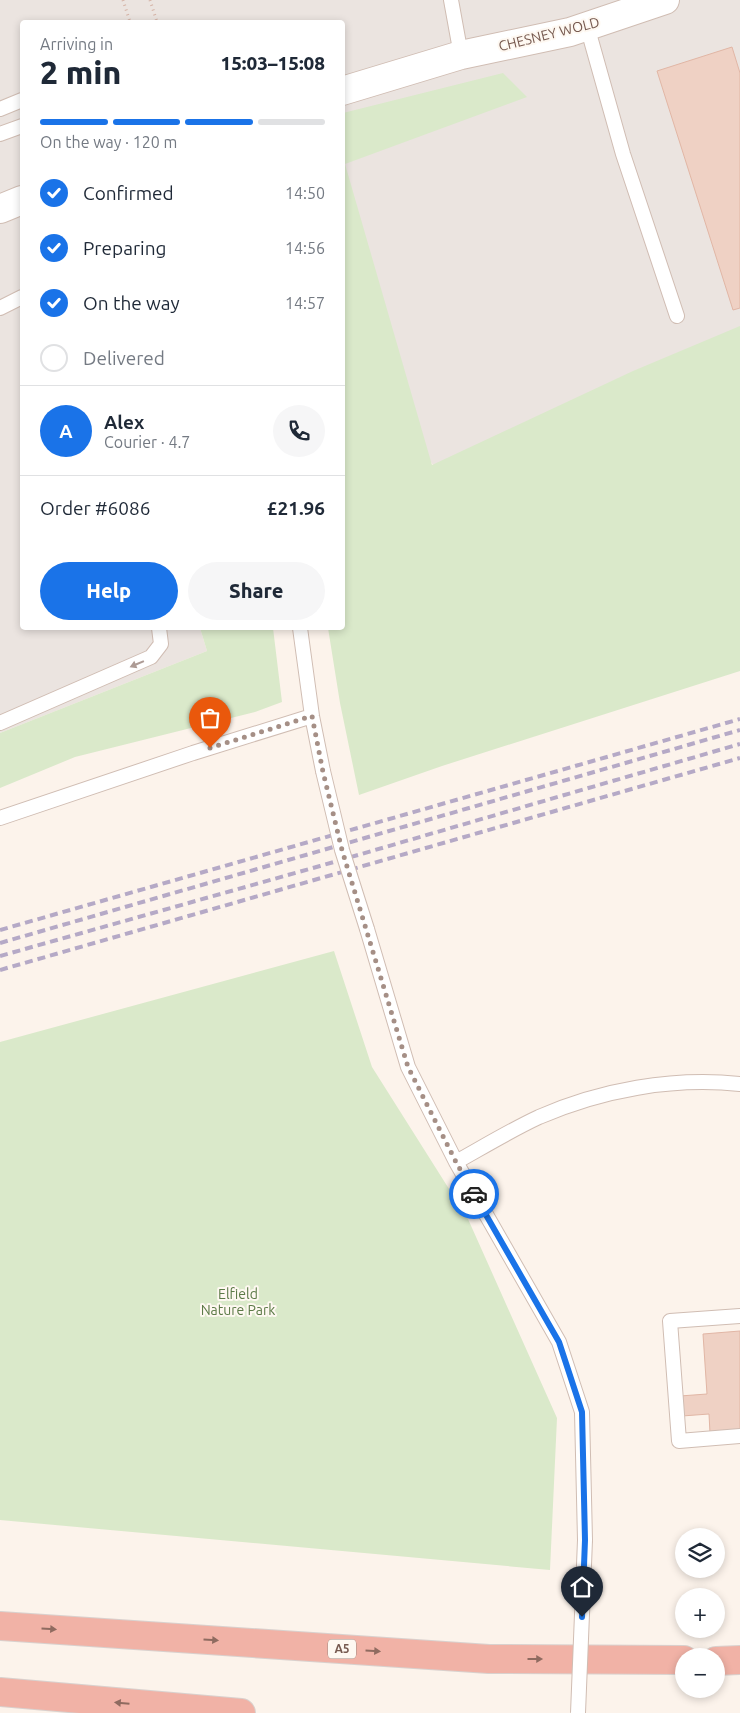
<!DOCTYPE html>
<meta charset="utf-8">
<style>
:root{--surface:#fff;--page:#f6f6f7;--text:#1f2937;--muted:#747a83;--line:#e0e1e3;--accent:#1a73e8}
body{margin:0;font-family:Ubuntu,sans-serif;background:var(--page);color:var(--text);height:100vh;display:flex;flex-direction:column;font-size:19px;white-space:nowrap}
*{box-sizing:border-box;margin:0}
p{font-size:16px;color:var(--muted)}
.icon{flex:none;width:28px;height:28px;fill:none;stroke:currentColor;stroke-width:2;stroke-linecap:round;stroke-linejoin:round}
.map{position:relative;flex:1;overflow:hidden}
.sheet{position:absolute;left:20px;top:20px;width:325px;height:610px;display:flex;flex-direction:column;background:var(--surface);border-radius:5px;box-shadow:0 2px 8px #0003}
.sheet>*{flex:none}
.controls{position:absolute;left:675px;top:1528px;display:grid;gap:10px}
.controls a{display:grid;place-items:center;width:50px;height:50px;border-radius:50%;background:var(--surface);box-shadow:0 2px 8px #0003;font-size:25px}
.pin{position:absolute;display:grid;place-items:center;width:42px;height:42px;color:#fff;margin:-51px -21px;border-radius:50% 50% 50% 0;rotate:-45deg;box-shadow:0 0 5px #0007}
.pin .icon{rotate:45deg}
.courier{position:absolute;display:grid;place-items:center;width:50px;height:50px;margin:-25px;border:4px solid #1a73e8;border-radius:50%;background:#fff;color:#222;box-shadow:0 1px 6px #0007}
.overview em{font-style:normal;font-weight:800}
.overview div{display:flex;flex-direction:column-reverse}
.overview{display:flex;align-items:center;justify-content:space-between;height:85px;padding:0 20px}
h1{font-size:32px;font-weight:800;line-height:38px}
.bar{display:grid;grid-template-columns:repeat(4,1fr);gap:8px 5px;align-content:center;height:60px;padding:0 20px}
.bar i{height:6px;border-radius:4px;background:var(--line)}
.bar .on{background:var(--accent)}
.bar p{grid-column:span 4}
.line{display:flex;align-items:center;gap:12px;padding:0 20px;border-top:1px solid var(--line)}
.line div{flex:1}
.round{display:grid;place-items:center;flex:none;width:52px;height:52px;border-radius:26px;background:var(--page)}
ol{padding:0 20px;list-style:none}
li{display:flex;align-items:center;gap:15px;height:55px}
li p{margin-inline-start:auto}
li .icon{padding:5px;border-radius:50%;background:var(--accent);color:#fff;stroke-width:4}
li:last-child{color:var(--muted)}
li i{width:28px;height:28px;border:2px solid var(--line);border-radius:50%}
.action{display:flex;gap:10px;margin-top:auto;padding:10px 20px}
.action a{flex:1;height:58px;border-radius:30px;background:var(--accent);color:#fff;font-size:20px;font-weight:800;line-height:58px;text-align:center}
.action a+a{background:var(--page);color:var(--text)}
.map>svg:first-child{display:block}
.industrial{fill:#ebe4e0}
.green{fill:#dae9ca}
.building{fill:#efd1c4;stroke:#e1b6a5}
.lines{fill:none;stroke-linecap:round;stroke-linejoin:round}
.lane-casing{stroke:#d0bdb3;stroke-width:16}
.street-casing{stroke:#d0bdb3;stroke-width:30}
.highway-casing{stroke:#d9d1ce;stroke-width:30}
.path{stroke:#d5b4a7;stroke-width:3;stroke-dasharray:1 4;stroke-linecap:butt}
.lane{stroke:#fff;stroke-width:14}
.street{stroke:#fff;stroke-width:28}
.highway{stroke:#f1b2a6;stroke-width:28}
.rail{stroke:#b5a9c6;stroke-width:4;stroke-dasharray:8 5;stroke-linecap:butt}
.lane-bridge-casing{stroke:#d0bdb3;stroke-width:16;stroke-linecap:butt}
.lane-bridge{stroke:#fff;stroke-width:14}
.oneway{fill:#ad9b95}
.oneway2{fill:#8f6b60}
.done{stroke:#a58f86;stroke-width:5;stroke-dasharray:0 9}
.route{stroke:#1a73e8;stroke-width:6}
.labels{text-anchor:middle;stroke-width:4;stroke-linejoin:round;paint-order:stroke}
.shield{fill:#fef8f1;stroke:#9f8980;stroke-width:1}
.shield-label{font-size:12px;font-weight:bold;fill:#76594f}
.street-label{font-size:14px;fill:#76594f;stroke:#fef8f1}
.park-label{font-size:14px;fill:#5c7a47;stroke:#fef8f1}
</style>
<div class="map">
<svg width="740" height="1713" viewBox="0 0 740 1713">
<rect width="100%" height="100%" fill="#fcf3eb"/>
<!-- industrial -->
<path class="industrial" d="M0,0h740v341l-307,124 -90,-129 -1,-314h-320v606h178l7,23 -207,82z"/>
<!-- green -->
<path class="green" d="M503,73l24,24 -182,67 87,301 201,-94 107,-45v345l-298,95 -83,29 -19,-92 -12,-75h14l1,-515z
M200,628h73l9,74 -27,10 -180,45 -75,31v-55l207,-82z
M334,951l38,116 96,152 89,199 -7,152 -550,-50v-478z"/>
<!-- building -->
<path class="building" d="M732,47l8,26v235l-7,2 -76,-239z
M740,1331v100l-30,2 -1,-19 -27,2 -2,-20 27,-2 -4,-60z"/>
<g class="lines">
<defs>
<path id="lane" d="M451,0l10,55
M587,26l36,128 54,162
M0,109l22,-9
M0,134l22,-8
M0,308l22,-11
M300,628l12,88 11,55
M0,723l151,-66 10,-13 -2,-16
M0,818l193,-65 119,-37
M367,929l41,138 48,95 103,180 23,70 3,128
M456,1162c27,-15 55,-32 83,-45 62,-27 133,-40 201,-33
M740,1316l-70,5 9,120 61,-5"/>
<path id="street" d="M342,91l119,-36 109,-23 95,-32
M0,209l22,-9"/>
<path id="highway" d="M0,1626l489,33 195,1
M716,1661l24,-1
M0,1692l241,21"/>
</defs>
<!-- lane casing -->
<use href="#lane" class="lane-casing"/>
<!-- street casing -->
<use href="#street" class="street-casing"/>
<!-- highway casing -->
<use href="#highway" class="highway-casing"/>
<!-- path -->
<path class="path" d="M123,0l7,22
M150,0l7,22"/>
<!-- lane -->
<use href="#lane" class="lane"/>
<!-- street -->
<use href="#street" class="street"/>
<!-- highway -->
<use href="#highway" class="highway"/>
<!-- rail -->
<path class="rail" d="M0,930l740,-211
M0,943l740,-213
M0,956l320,-90 420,-122
M0,970l740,-212"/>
<defs>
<path id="lane-bridge" d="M323,771l19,79 25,79
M578,1713l7,-173"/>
</defs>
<!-- lane-bridge casing -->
<use href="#lane-bridge" class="lane-bridge-casing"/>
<!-- lane-bridge -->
<use href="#lane-bridge" class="lane-bridge"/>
</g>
<!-- one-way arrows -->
<defs><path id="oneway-solid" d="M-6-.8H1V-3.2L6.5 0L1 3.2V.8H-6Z" transform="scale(1.25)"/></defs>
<use class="oneway" href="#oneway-solid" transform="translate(137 664) rotate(157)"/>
<g class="oneway2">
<use href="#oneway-solid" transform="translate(49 1629) rotate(4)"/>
<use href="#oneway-solid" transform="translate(211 1640) rotate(4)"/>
<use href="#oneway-solid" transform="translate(373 1651) rotate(4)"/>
<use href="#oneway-solid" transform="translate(535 1659)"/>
<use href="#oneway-solid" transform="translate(122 1703) rotate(-175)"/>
</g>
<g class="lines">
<!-- done -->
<path class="done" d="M210,748l102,-32 11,56 19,78 66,217 48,95 18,32"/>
<!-- route -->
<path class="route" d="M474,1194l85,148 23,70 3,128 -3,77"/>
</g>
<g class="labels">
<!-- shield labels -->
<rect class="shield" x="328" y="1639.5" width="28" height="19" rx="4"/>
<g class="shield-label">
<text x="342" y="1653">A5</text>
</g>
<!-- street labels -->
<g class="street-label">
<text transform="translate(549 34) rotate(-14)" y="5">CHESNEY WOLD</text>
</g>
<!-- park labels -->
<g class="park-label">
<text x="238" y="1299">Elfield<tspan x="238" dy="16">Nature Park</tspan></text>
</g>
</g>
</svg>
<div class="controls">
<a><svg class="icon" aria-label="layers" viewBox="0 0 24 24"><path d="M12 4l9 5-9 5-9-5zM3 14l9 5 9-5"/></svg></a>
<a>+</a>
<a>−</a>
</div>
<div class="pin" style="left:210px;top:748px;background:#ea580c"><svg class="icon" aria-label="bag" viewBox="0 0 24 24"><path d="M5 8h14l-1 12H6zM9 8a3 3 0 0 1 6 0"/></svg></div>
<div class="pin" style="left:582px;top:1617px;background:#1f2937"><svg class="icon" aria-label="home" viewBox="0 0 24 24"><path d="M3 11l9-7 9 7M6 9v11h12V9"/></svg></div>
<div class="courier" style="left:474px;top:1194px"><svg class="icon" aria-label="car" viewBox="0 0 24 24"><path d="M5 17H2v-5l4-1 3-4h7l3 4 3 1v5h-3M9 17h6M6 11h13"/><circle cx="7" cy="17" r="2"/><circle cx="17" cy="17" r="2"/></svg></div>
<section class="sheet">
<div class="overview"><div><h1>2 min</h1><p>Arriving in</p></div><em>15:03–15:08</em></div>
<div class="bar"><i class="on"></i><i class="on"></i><i class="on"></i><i></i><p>On the way · 120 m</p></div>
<ol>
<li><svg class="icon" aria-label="check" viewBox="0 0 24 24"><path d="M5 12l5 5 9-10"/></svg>Confirmed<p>14:50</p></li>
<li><svg class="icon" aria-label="check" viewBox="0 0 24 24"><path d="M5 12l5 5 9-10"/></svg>Preparing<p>14:56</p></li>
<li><svg class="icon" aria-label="check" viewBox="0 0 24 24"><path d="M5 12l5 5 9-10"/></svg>On the way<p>14:57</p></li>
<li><i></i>Delivered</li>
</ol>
<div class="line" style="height:90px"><b class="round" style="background:var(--accent);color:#fff">A</b><div><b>Alex</b><p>Courier · 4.7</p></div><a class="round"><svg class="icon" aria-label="phone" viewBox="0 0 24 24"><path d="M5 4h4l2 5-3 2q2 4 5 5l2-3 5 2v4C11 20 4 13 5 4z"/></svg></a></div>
<div class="line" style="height:65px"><div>Order #6086</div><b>£21.96</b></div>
<div class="action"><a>Help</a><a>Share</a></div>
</section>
</div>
